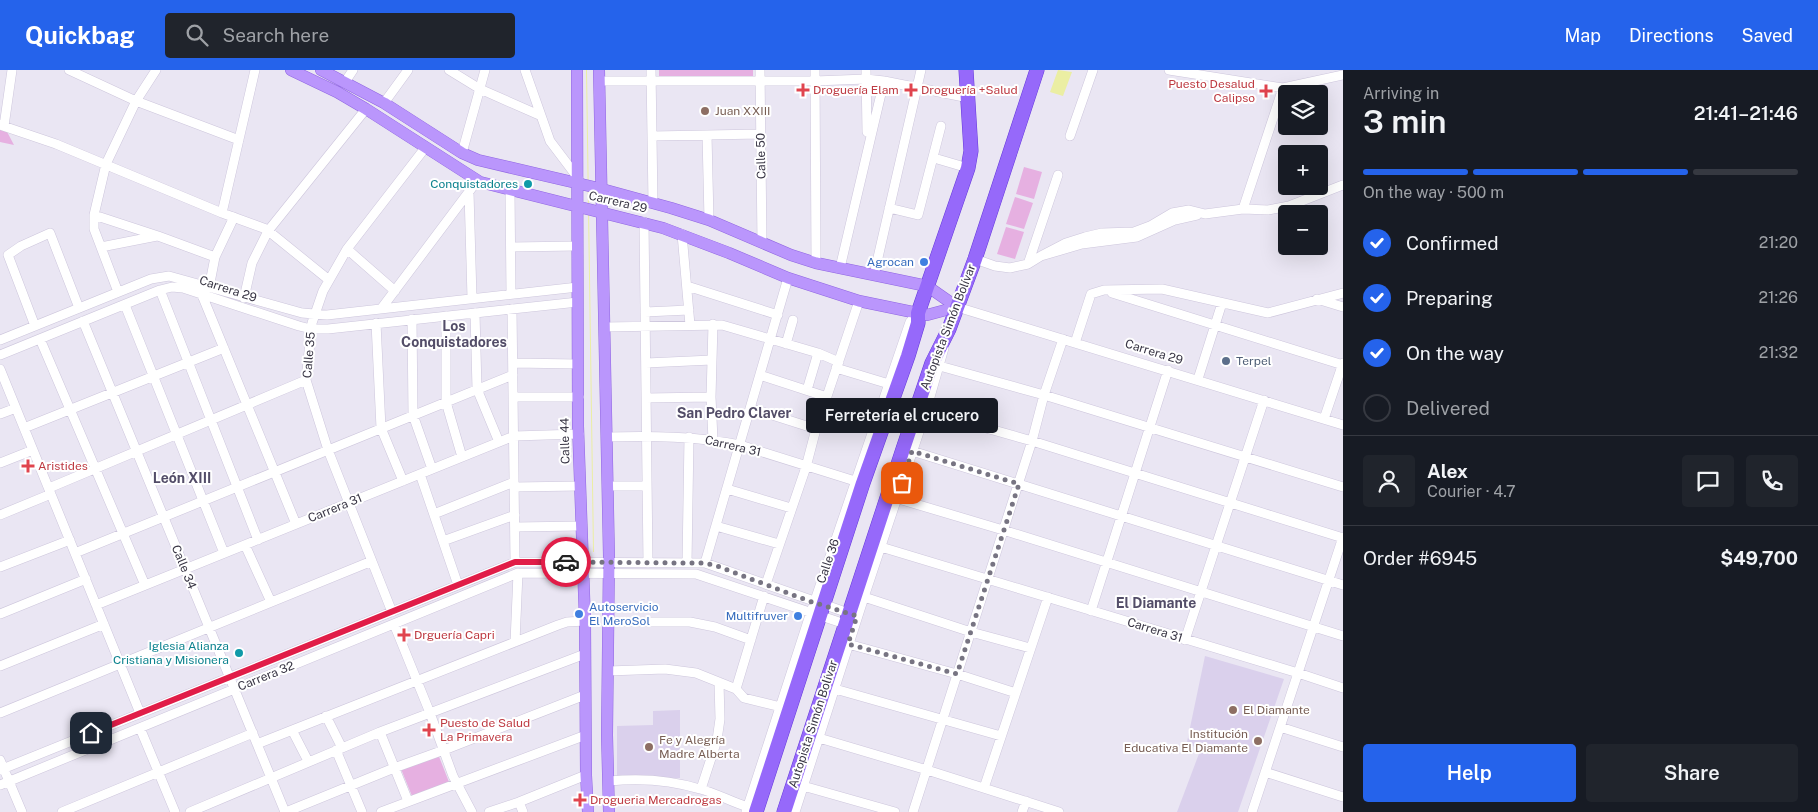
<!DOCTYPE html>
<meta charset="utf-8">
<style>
:root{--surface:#171b24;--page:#20242c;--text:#f1f3f6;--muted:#9ea1a6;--line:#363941;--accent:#2563eb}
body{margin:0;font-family:"Public Sans",sans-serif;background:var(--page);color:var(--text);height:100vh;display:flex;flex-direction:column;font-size:19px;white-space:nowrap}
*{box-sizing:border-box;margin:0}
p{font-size:16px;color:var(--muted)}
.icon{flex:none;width:28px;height:28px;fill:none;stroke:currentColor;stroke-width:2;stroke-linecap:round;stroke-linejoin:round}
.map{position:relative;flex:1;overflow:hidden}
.details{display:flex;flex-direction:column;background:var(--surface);width:475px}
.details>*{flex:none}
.fabs{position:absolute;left:1278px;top:15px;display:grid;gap:10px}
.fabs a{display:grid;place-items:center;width:50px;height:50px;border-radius:5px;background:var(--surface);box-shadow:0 5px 20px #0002;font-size:25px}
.pin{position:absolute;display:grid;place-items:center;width:42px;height:42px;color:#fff;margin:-21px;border-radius:10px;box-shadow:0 2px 8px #0006}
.courier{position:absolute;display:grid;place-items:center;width:50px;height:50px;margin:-25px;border:4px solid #e11d48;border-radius:50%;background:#fff;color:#222;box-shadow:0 1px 6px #0007}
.bubble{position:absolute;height:35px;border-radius:5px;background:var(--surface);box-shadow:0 5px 20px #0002;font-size:16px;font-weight:600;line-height:35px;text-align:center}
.headline em{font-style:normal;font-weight:600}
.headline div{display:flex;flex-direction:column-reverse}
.headline{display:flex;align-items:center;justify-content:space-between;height:85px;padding:0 20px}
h1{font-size:32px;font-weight:600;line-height:38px}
.bar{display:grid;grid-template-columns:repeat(4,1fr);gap:8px 5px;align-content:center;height:60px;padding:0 20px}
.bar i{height:6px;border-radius:4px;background:var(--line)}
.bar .current{background:var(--accent)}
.bar p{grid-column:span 4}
.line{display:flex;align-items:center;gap:12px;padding:0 20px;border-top:1px solid var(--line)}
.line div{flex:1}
.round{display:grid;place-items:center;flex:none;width:52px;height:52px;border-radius:5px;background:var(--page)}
ol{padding:0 20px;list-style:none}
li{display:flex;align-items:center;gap:15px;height:55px}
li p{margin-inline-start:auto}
li .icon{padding:5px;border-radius:50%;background:var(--accent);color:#fff;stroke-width:4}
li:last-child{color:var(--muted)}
li i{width:28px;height:28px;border:2px solid var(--line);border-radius:50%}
.action{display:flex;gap:10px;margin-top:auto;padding:10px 20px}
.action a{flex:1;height:58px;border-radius:5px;background:var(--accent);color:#fff;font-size:20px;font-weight:600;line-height:58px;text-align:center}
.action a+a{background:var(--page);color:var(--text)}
header{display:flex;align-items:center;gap:30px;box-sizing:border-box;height:70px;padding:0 25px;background:var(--accent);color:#fff}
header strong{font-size:24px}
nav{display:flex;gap:28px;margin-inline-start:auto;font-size:18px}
.search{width:350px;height:45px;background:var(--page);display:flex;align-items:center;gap:12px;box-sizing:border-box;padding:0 18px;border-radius:5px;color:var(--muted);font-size:19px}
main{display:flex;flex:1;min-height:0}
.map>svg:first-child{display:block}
.education{fill:#dad0ec}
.green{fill:#e6b0e1}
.water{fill:#ebeea3}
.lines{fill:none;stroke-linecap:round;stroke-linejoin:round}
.minor-casing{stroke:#cdc6dc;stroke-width:10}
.major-casing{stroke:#9066e1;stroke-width:12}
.highway-casing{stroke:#6539da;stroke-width:15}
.minor{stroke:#fff;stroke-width:9}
.major{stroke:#ba96fc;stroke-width:11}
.highway{stroke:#9669fa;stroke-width:14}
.done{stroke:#777482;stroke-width:5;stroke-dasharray:0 9}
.route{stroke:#e11d48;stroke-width:6}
.health-dot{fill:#e0444e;stroke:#fff;stroke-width:2}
.education-dot{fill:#8d6e63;stroke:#fff;stroke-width:2}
.culture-dot{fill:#0f9aa8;stroke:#fff;stroke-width:2}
.shop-dot{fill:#3f7fe0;stroke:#fff;stroke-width:2}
.service-dot{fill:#5c6f8a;stroke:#fff;stroke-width:2}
.labels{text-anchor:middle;stroke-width:4;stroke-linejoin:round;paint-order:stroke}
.health-label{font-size:12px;fill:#be3a42;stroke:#fff;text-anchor:start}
.education-label{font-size:12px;fill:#785e54;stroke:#fff;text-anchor:start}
.street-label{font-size:12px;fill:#393645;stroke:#fff}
.culture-label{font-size:12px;fill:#0d838f;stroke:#fff;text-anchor:end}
.shop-label{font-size:12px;fill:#366cbe;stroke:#fff;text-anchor:end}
.service-label{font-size:12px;fill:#4e5e75;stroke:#fff;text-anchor:start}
.neighbourhood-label{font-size:14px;font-weight:bold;fill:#534d68;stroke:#fff}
</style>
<header>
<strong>Quickbag</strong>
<div class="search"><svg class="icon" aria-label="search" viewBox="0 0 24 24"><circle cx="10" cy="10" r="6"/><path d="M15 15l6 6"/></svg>Search here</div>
<nav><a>Map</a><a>Directions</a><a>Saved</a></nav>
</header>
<main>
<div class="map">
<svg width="1343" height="742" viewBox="0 0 1343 742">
<rect width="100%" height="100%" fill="#eae6f3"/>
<!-- education -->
<path class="education" d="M1205,586l79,23 -46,133h-61l23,-61 -13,-9z
M680,640v68h-63v-52l36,-1v-14z"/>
<!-- green -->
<path class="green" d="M659,0h94v6l-94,1z
M0,55l4,1 10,19 -14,-3z
M1024,97l18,5 -8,27 -18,-5z
M1015,127l18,6 -9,26 -18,-5z
M1006,157l18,5 -9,27 -18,-5z
M438,684l11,28 -37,14 -11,-27z"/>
<!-- water -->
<path class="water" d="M586,0h1l7,482h-1z
M1058,0l14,2 -9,24 -13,-4z"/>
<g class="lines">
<defs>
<path id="minor" d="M69,0l67,31 103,39
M449,0l31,19 59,26
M525,0l25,71 28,37
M651,0l2,133
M760,0l2,173
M815,0l1,193
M866,0l1,62
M1169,0l114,18 60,-13
M599,11h216l51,-2 18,2 85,17
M345,12l8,-12
M384,33l24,-33
M0,55l56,19 166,69 44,16 63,51
M4,56l8,-56
M707,65l2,85
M652,66l109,-2
M1070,66l23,-66
M462,83l23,-83
M934,88l34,10
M510,121l1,103
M469,122l3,106
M889,138l29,7 23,-89
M1243,139l40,-121
M222,143l33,-143
M94,145l64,21 57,21
M644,152l4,341
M682,164l8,91
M101,177l56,-11
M511,177l66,-1
M347,179l48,42
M1041,186l25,-13 19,-6 17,-4 32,-1 16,-6 22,-13 17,-3 16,4 38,-5 25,1 21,-4 54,-21
M975,189l20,7 15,2 18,-4 13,-8 41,-12 55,-7 38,-17 22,-5
M1028,194l30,-89
M840,198l44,-187
M874,205l47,-205
M687,216l91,29
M209,218l6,-31 19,-40
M160,220l98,250
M118,222l-24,-63v-14l12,-51 30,-63 20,-31
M1112,223l231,72
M202,225l94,229
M244,228l8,-35 16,-32 98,-122
M1317,229l26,8
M125,235l99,248
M957,237l386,118
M381,239l96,-128
M512,239l3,253
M645,242l44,-2
M475,243l2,76 22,53
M446,246v86l16,55
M412,249l1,96 19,54
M83,251l202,491
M376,253l5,105 22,53
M35,256l-27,-71 13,-9 29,-13 29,75
M605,257l117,-2 96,28 21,9
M40,269l105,246
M0,270l151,-61 18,-3 133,37 25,2 251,-28
M1075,273l16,-49 13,-4 58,-1 106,24 75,-20
M786,274l7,-24
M0,285l160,-65 12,-3 11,1 116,38 12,3h17l250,-27
M513,293l65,1
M646,293l66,-3
M936,295l108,30 299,92
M836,298l53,16
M0,299l140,344
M760,305l67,22
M1198,309l24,-76
M807,320l11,-37
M513,327h66
M646,328l65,-1
M750,338l66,21
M926,341l106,30 311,97
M0,344l16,-6
M1324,349l19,-56
M24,358l200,-80
M607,367c45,-1 89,-1 133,8l115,36
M713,370l-2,-43 2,-73
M912,381l431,134
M0,393l33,-13
M420,404l38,111
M608,416h39
M514,417l66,-1
M49,418l257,-108
M727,419l64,19
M892,427l111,33 340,106
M434,444l80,-32
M0,445l51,-21
M716,456l63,18
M515,457l66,-1
M443,471l72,-26
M245,475l26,57
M881,477l417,126 45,15
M75,483l438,-178
M687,493l2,-126
M705,493l83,-285
M0,497l70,-27
M766,514l40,-117 10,-38 43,-128
M864,527l107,35 59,16
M96,535l418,-169 65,-2
M1091,541l77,-241
M392,542l-64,-162 -22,-70 6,-57 11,-32 24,-42 78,-101
M0,544l86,-35
M608,552h82l25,5 36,13
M394,554l36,89 23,63 19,36
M1185,570l79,-240
M515,572l3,-69
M848,574l109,30 59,19
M0,596l104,-42
M608,601l57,-2 31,4 40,16 8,9 37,9
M736,619l28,-93
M835,619l166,47
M0,643l372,-152
M326,646l16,32
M1280,657l63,20
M140,658l35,84
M292,660l16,31
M380,662l28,69
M819,668l108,32 132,42
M257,674l301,-119 9,-3 18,-1
M336,680l26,62
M0,690l22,52
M0,700l515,-208 190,1 152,53
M1265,702l78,25
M609,711c30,-3 62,-1 91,8 16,4 31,13 48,18
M0,715l518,-212 178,1 158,53
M803,716l92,26
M984,718l64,-191
M701,719l16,-49 3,-21 -1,-37
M519,732l4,10
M62,742l191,-79
M190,742l190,-80 205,-78
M286,742l108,-44 50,-18 141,-55
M381,742l205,-77
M489,742l30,-10 67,-27
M746,742l63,-194 101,-296 8,-9
M795,742l69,-215 62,-186 18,-63
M913,742l119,-371 12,-46 19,-56
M1022,742l4,-11
M1252,742l91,-275"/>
<path id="major" d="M291,0l46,22 29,17 114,73 183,46 66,25 59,25 71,23 68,14 30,-8
M321,0l63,33 78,50 16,7 120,28 73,20 38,12 82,35 25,8 111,23 30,21
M577,0l1,356 7,195 1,154 2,37
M599,0l10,487 -2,178 2,77"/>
<path id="highway" d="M756,742l107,-329 45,-127 10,-33v-10l50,-145 3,-17 -5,-81
M784,742l119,-363 29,-86 17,-34 26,-70 62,-189"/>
</defs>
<!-- minor casing -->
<use href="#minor" class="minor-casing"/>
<!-- major casing -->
<use href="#major" class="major-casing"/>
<!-- highway casing -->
<use href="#highway" class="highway-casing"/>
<!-- minor -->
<use href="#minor" class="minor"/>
<!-- major -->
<use href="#major" class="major"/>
<!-- highway -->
<use href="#highway" class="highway"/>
</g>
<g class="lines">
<!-- done -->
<path class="done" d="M566,492l121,1h18l12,3 92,35 48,15 -9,28 109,30 62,-190 -107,-33 -10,32"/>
<!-- route -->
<path class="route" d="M91,663l424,-171h51"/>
</g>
<!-- markers -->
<g class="health-dot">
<path d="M800.5 12.5h5v5h5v5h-5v5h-5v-5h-5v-5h5z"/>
<path d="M908.5 12.5h5v5h5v5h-5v5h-5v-5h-5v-5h5z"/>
<path d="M1263.5 13.5h5v5h5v5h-5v5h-5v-5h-5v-5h5z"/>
<path d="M25.5 388.5h5v5h5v5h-5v5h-5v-5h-5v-5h5z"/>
<path d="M401.5 557.5h5v5h5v5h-5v5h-5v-5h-5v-5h5z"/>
<path d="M426.5 652.5h5v5h5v5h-5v5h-5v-5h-5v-5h5z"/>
<path d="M577.5 722.5h5v5h5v5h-5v5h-5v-5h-5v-5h5z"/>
</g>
<g class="education-dot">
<circle cx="705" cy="41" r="5"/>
<circle cx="1233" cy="640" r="5"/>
<circle cx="1258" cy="671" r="5"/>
<circle cx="649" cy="677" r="5"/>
</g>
<g class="culture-dot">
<circle cx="528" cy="114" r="5"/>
<circle cx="239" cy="583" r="5"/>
</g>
<g class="shop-dot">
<circle cx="924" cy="192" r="5"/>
<circle cx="579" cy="544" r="5"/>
<circle cx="798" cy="546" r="5"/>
</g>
<circle class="service-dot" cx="1226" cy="291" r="5"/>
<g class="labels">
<!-- health labels -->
<g class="health-label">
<text x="1255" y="18" text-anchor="end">Puesto Desalud<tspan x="1255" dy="14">Calipso</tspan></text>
<text x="813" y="24">Droguería Elam</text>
<text x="921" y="24">Droguería +Salud</text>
<text x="38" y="400">Aristides</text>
<text x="414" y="569">Drguería Capri</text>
<text x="440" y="657">Puesto de Salud<tspan x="440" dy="14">La Primavera</tspan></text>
<text x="590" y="734">Drogueria Mercadrogas</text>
</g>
<!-- education labels -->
<g class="education-label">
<text x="715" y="45">Juan XXIII</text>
<text x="1243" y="644">El Diamante</text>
<text x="1248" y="668" text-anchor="end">Institución<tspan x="1248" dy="14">Educativa El Diamante</tspan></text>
<text x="659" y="674">Fe y Alegría<tspan x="659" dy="14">Madre Alberta</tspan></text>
</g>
<!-- street labels -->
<g class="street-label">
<text transform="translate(761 86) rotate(-91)" y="4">Calle 50</text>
<text transform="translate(618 132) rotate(13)" y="4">Carrera 29</text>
<text transform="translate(228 219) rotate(18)" y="4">Carrera 29</text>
<text transform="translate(948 257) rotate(-69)" y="4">Autopista Simón Bolívar</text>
<text transform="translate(1154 282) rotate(17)" y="4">Carrera 29</text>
<text transform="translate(309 285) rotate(-85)" y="4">Calle 35</text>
<text transform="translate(565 371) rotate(-91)" y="4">Calle 44</text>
<text transform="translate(733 376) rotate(13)" y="4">Carrera 31</text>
<text transform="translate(335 438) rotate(-22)" y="4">Carrera 31</text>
<text transform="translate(828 491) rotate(-71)" y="4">Calle 36</text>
<text transform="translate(184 497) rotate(68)" y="4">Calle 34</text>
<text transform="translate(1155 560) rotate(17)" y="4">Carrera 31</text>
<text transform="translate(266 606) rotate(-22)" y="4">Carrera 32</text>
<text transform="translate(813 654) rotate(-72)" y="4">Autopista Simón Bolívar</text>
</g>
<!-- culture labels -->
<g class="culture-label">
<text x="518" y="118">Conquistadores</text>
<text x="229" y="580">Iglesia Alianza<tspan x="229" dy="14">Cristiana y Misionera</tspan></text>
</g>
<!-- shop labels -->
<g class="shop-label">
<text x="914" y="196">Agrocan</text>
<text x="589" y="541" text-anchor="start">Autoservicio<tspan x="589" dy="14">El MeroSol</tspan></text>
<text x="788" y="550">Multifruver</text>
</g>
<!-- service labels -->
<g class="service-label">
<text x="1236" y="295">Terpel</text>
</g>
<!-- neighbourhood labels -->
<g class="neighbourhood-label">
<text x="454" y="261">Los<tspan x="454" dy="16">Conquistadores</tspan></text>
<text x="734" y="348">San Pedro Claver</text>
<text x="182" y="413">León XIII</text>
<text x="1156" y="538">El Diamante</text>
</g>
</g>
</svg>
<div class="fabs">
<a><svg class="icon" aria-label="layers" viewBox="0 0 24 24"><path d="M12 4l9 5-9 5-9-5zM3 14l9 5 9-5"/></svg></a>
<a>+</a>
<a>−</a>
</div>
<div class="pin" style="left:902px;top:413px;background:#ea580c"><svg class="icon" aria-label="bag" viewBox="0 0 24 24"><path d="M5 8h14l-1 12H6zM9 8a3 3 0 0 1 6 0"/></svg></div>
<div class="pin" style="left:91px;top:663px;background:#1f2937"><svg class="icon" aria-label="home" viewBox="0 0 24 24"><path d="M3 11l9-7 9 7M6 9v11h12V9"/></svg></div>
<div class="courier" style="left:566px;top:492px"><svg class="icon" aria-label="car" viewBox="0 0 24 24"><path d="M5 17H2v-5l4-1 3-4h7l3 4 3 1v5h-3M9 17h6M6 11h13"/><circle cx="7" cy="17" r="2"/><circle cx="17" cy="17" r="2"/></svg></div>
<div class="bubble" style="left:806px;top:328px;width:192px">Ferretería el crucero</div>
</div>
<section class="details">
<div class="headline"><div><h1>3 min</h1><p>Arriving in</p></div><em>21:41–21:46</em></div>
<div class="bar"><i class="current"></i><i class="current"></i><i class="current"></i><i></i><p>On the way · 500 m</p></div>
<ol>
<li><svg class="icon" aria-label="check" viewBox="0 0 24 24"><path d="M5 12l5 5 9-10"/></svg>Confirmed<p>21:20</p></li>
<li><svg class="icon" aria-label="check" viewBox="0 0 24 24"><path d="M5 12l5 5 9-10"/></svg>Preparing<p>21:26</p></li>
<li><svg class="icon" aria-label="check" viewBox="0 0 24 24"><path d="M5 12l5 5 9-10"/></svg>On the way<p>21:32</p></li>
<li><i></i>Delivered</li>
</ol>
<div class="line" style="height:90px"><a class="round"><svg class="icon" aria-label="person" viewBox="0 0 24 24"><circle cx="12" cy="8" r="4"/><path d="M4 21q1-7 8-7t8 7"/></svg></a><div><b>Alex</b><p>Courier · 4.7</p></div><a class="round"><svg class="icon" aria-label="chat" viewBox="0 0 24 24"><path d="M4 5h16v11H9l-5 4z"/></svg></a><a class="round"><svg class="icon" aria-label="phone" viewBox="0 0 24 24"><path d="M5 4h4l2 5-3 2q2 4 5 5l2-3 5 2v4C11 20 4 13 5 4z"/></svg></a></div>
<div class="line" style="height:65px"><div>Order #6945</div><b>$49,700</b></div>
<div class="action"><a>Help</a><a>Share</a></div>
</section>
</main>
